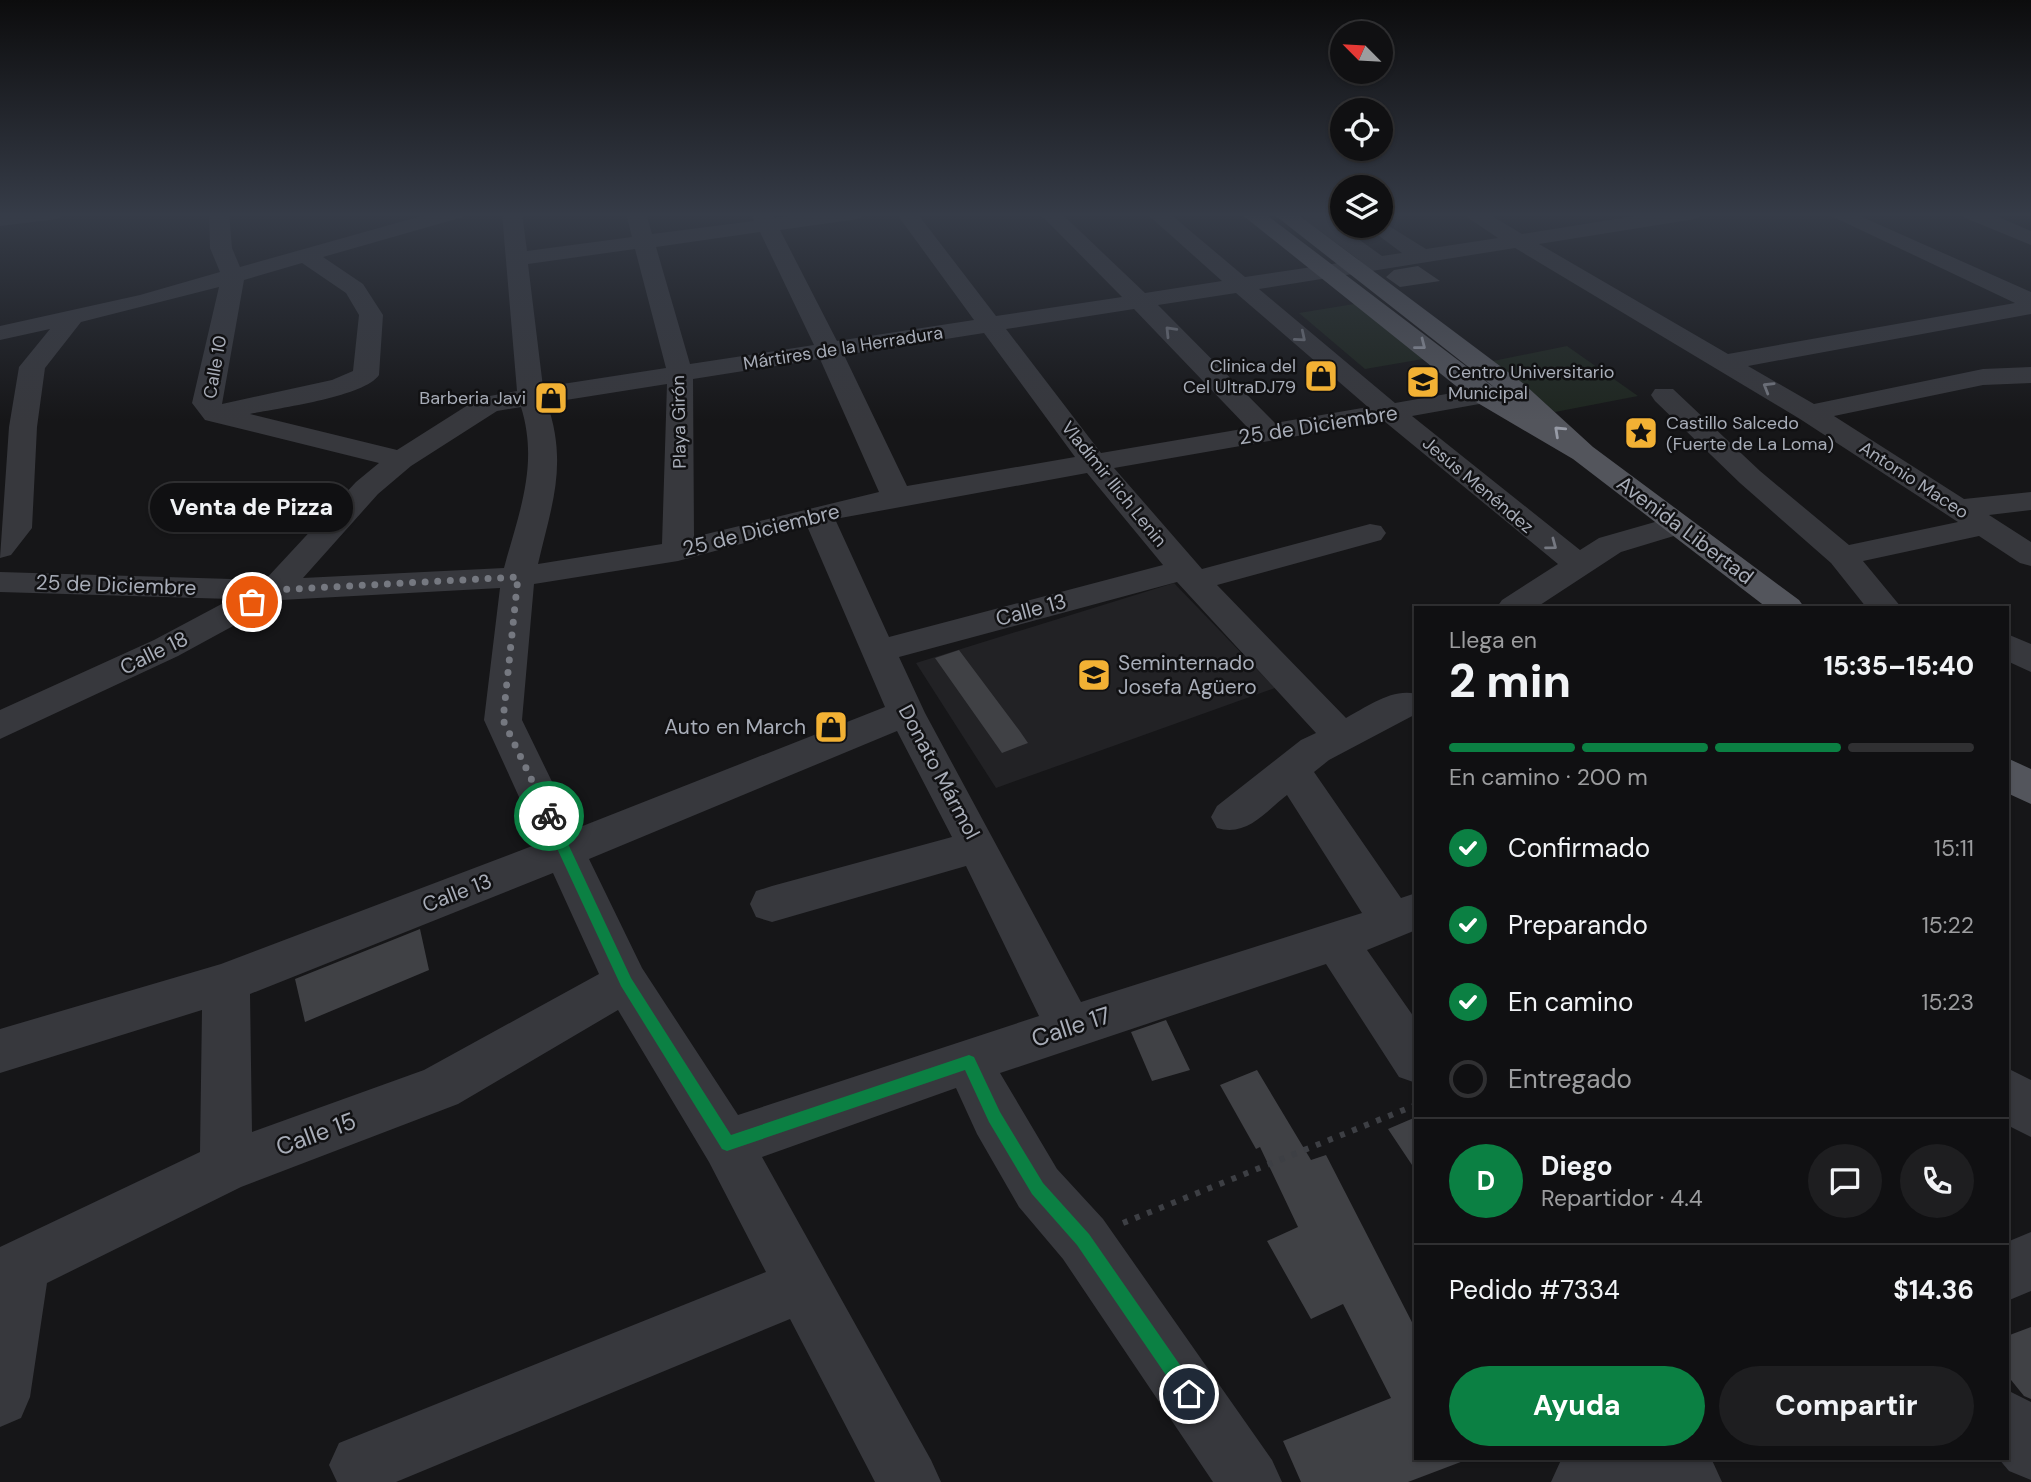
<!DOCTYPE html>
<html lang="es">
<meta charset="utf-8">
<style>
:root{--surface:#101012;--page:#1e1e20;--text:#f1f3f6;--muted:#9c9d9f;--line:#303032;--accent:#0b8043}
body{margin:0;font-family:"DM Sans",sans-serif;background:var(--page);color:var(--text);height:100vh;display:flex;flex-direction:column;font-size:26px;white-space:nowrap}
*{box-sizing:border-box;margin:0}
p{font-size:23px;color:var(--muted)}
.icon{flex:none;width:38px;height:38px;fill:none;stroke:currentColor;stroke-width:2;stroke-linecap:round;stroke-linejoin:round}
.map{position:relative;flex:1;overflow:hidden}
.drawer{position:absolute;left:1414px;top:606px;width:595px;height:854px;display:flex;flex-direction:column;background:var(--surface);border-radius:0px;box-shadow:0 2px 5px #0004,0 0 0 2px var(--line)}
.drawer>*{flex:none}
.needle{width:46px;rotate:294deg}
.fabs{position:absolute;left:1330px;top:21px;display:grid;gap:14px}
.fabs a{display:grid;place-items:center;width:63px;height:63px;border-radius:50%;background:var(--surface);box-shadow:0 2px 5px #0004,0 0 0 2px var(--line);font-size:35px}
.pin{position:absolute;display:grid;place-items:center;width:60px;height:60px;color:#fff;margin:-30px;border:4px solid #fff;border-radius:50%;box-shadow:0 2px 7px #0007}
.courier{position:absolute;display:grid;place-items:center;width:70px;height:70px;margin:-35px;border:5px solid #0b8043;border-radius:50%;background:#fff;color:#222;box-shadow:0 2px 9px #0007}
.bubble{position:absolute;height:49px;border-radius:24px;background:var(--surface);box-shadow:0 2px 5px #0004,0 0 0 2px var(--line);font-size:23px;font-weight:800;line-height:49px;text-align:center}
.overview em{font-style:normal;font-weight:800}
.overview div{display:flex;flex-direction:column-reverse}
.overview{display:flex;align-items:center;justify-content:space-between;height:119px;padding:0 35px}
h1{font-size:46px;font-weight:800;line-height:52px}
.bar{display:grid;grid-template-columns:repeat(4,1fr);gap:10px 7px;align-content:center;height:84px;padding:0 35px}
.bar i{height:9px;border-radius:5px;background:var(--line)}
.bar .selected{background:var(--accent)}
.bar p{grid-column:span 4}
.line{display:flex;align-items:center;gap:18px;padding:0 35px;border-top:2px solid var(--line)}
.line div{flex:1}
.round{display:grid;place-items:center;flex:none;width:74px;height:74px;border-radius:37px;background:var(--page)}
ol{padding:0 35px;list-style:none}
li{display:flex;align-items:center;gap:21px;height:77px}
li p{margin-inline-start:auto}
li .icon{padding:7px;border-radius:50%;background:var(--accent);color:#fff;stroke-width:4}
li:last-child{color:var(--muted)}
li i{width:38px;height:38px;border:4px solid var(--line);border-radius:50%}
.button{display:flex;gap:14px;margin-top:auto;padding:14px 35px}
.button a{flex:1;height:80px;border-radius:42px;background:var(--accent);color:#fff;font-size:28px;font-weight:800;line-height:80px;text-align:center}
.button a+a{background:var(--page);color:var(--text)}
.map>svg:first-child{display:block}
.built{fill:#222225}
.green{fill:#1e261f}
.building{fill:#404145}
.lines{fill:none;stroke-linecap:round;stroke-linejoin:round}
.path{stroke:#3d3f44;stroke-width:6;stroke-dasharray:5 8;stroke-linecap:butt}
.minor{fill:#37383d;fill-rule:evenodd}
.major{fill:#53555c;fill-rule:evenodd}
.oneway{stroke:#757881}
.oneway2{stroke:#979ba6}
.route{fill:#0b8043}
.done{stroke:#757880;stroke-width:7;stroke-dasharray:0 12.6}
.labels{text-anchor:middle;stroke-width:5;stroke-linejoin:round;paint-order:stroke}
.far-street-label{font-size:18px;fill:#a8adb8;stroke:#111113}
.far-poi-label{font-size:18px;fill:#a8adb8;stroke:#111113;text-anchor:end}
.street-label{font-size:21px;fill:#a8adb8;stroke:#111113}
.poi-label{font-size:21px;fill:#a8adb8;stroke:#111113;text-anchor:start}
.near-street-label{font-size:24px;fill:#a8adb8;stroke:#111113}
</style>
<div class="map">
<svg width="2031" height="1482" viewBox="0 0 2031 1482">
<rect width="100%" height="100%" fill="#161618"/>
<!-- built -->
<path class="built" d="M1174,583l101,105 -279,100 -80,-125z"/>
<!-- green -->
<path class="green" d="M1360,303l69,55 -64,11 -66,-56z
M1567,346l71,50 -83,16 -62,-51z"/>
<!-- building -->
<path class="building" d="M1418,266l22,15 -40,6 -14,-10 8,-7z
M959,650l60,80 9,13 -26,10 -67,-95z
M420,929l9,41 -124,52 -10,-43z
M1166,1020l24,50 -38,11 -21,-49z
M1257,1070l54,90 15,-5 90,175v128l50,2 -58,22h-107l-18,-41 108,-43 -48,-94 -32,15 -44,-78 31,-14 -38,-80 -4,2 -36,-64z
M1416,1117v54l-28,-42z
M2031,1327v72l-7,-3 -17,-21v-39z"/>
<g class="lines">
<!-- path -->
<path class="path" d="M1123,1223l293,-118"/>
<!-- minor -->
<path class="minor" d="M67,213l-10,6 -57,7v-12z
M209,213h20l3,35 8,19 192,-54h34l-3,4 -140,40 40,27 20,31 -4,60c-15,22 -101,33 -129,39l147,36 82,-52 38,-7 -15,-178h20l5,38 105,-14 -6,-24h20l6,21 102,-13 -3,-8h21l2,5 34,-5h60l-10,6 -78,11 57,111 137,-21 -78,-107h21l79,103 126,-19 -83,-84h22l84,80 77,-12 -76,-68h23l76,64 114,-17 -55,-41 -2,-6h20l60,43 20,-3 -36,-27h15v-5l45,28 72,-11 -37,-25h26l35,21 131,-21h52l-10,6 -156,25 189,110 287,-51 -190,-90h28l178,79v22l-283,52 66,38 169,-35 48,-2v16l-48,2 -149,31 130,83 67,-7v18l-42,5 42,27v24l-11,-3 -41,-27 -116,25 38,46h-35l-35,-44 -91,-80 -85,-82 -4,-6 4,-6h18l87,82 89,74 109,-23 -158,-103 -285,-171 -256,41 136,114 120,-21 9,2 4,6 -4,6 -112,20 168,134 19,-12 77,-22 11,2 5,7 -5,7 -66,20 -84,55h-40l5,-7 56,-36 -174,-143 -270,47 88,101 168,-45 11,2 5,7 -5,7 -164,45 129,133c21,-11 46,-30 70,-24v20l-87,46 -15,12 87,126 15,-5v37l-49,20 49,70v63l-17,-6 -73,-113 -326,109 57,96 46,50 169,241 10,22h-69l-150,-223 -44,-52 -42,-73 -21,-46 -194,69 169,303 10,22h-66l-85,-163 -394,163h-59l-8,-17 10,-22 427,-171 -57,-110 -91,-152 -160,94 -217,83 -194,96 -17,114 -9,21 -21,9v-180l200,-95 2,-142 -202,63v-44l221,-65 319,-121 -56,-123 16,-132 -219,12 -103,56 -178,83v-29l154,-70 77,-41 -231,-7v-20l265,8 91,-98 23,-19 -174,-43 -13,-17 27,-116 -138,35 -36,46 -8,59 -5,101 -21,27 -11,3 9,-131 10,-60 31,-38 -50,11v-14l140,-31 80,-23 -10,-24zM760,232l54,113 -124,19 -34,-117zM635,249l31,119 -123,19 -15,-123zM302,263l44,30 13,22 -6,56 -21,9 -110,24 22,-124zM1236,293l132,114 -93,16 -117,-118zM1134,309l114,119 -147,25 -95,-124zM984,333l91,124 -168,29 -63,-131zM820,359l59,133 -185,45 -1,-158zM667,384l-5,160 -124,20c14,-60 30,-100 9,-161zM521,407c18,58 -2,105 -17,161l-201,10 75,-84 33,-28 86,-55zM1087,473l76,92 -274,72 -54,-118zM807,526l78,181 -310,122 -53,-109 12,-136 144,-23zM1177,582l139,151 -15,7 -84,66 -6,11 6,11c30,9 48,-16 70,-33l75,118 -281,89 -156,-289 -26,-56zM897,731l55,106 -180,49 -16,5 -6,13 6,13 16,5 194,-56 73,150 -301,99 -96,-147 -53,-109zM553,873l46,101 -175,96 -172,62 -2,-138z
M1960,213h29l42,18v14l-68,-28z
M2007,634l24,10v28l-24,-11z
M2007,1068l24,12v57l-24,-12z
M2031,1232v59l-24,10v-59z
M2007,1390l24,12v78l-22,-9 -11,-13h9z
M1565,1458h146l11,24h-171l10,-22z"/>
<!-- major -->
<path class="major" d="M1240,213h24l244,185 -236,-185h24l228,171 69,63 206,153 5,7h-38l-193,-148 -97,-57z
M2007,758l24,11v35l-24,-11z"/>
</g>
<!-- one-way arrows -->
<defs><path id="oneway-chevron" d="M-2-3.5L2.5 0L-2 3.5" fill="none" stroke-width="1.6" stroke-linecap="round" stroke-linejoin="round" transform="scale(1.75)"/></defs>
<g class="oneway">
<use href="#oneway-chevron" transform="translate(1170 331) rotate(-134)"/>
<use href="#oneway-chevron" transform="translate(1301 337) rotate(40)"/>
<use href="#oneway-chevron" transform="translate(1768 387) rotate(-149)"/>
<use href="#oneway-chevron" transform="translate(1552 545) rotate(37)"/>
</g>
<g class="oneway2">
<use href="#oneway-chevron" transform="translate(1421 345) rotate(38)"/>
<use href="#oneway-chevron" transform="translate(1559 431) rotate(-137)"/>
</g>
<!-- sky -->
<linearGradient id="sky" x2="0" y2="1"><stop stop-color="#0c0c0d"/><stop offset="0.51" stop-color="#363c48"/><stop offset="1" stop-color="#363c48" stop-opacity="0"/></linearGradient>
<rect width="2031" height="421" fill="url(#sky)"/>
<!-- route -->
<path class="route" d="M549,811l6,5 76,162 100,157 238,-80 5,2 26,55 43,71 46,51 107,154 2,6 -2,6 -7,3 -6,-3 -106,-155 -45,-51 -43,-72 -24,-52 -238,81 -5,-2 -101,-163 -79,-170z"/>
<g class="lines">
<!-- done -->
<path class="done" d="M252,602l22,-12 244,-13 -15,143 46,96"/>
</g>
<!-- icons -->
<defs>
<symbol id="shop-square" viewBox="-11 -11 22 22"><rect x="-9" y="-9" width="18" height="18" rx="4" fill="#f2b134" stroke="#111113"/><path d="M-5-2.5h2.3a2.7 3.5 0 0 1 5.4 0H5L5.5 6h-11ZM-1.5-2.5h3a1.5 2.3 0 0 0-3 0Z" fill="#111"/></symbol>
<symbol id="university-square" viewBox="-11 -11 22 22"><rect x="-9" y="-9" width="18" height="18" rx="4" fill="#f2b134" stroke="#111113"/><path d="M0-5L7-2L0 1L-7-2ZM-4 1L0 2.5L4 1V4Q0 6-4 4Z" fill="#111"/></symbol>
<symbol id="sight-square" viewBox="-11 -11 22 22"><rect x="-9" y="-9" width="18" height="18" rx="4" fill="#f2b134" stroke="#111113"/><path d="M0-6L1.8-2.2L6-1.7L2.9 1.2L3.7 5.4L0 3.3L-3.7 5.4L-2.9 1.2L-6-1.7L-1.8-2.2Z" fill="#111"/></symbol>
<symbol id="school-square" viewBox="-11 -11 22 22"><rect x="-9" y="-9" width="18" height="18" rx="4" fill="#f2b134" stroke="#111113"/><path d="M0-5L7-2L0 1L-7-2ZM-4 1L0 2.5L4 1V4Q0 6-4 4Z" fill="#111"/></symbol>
</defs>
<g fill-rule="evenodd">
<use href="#shop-square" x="1302" y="357" width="38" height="38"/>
<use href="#university-square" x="1404" y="363" width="38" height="38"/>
<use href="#shop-square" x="532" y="379" width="38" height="38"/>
<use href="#sight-square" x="1622" y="414" width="38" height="38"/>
<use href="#school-square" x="1075" y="656" width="38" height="38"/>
<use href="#shop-square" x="812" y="708" width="38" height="38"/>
</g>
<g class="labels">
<!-- far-street labels -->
<g class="far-street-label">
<text transform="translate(843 348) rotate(-9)" y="6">Mártires de la Herradura</text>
<text transform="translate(215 367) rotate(-80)" y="6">Calle 10</text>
<text transform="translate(679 422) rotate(-91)" y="6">Playa Girón</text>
<text transform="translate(1914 480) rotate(33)" y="6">Antonio Maceo</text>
<text transform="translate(1114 484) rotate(51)" y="6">Vladímir Ilich Lenin</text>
<text transform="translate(1478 485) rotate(40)" y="6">Jesús Menéndez</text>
</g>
<!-- far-poi labels -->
<g class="far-poi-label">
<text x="1296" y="372">Clinica del<tspan x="1296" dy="21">Cel UltraDJ79</tspan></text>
<text x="1448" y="378" text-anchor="start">Centro Universitario<tspan x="1448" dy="21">Municipal</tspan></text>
<text x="526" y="404">Barberia Javi</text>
<text x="1666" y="429" text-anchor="start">Castillo Salcedo<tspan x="1666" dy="21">(Fuerte de La Loma)</tspan></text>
</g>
<!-- street labels -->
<g class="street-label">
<text transform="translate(1318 425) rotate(-9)" y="7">25 de Diciembre</text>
<text transform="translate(761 530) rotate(-14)" y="7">25 de Diciembre</text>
<text transform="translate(1685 530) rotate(37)" y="7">Avenida Libertad</text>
<text transform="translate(116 585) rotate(2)" y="7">25 de Diciembre</text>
<text transform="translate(1031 610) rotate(-15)" y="7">Calle 13</text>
<text transform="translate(154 653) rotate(-26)" y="7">Calle 18</text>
<text transform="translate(939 772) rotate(62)" y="7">Donato Mármol</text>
<text transform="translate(457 893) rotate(-21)" y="7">Calle 13</text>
</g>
<!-- poi labels -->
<g class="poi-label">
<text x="1118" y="670">Seminternado<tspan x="1118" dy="24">Josefa Agüero</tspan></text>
<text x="806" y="734" text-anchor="end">Auto en March</text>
</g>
<!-- near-street labels -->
<g class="near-street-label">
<text transform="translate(1071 1027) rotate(-18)" y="8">Calle 17</text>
<text transform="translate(316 1134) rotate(-20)" y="8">Calle 15</text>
</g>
</g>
</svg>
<div class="fabs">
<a><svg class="needle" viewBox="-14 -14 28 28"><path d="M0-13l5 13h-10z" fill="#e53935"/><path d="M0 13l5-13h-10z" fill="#9c9d9f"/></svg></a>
<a><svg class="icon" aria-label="locate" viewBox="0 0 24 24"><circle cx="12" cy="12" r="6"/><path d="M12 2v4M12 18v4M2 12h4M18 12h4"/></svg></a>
<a><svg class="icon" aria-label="layers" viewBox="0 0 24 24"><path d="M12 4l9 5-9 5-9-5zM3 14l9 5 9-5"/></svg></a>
</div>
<div class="pin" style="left:252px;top:602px;background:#ea580c"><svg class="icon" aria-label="bag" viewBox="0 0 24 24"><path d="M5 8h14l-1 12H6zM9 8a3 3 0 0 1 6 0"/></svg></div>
<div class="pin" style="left:1189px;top:1394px;background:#1f2937"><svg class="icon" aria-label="home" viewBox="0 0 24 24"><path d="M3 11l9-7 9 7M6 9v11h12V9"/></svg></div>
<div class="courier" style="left:549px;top:816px"><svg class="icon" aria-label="bike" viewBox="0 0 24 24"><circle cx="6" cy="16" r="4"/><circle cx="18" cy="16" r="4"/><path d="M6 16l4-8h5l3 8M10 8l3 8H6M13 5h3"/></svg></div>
<div class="bubble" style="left:150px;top:483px;width:203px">Venta de Pizza</div>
<section class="drawer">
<div class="overview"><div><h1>2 min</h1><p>Llega en</p></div><em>15:35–15:40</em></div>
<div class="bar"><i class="selected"></i><i class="selected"></i><i class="selected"></i><i></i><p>En camino · 200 m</p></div>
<ol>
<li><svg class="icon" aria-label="check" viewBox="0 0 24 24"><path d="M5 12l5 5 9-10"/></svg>Confirmado<p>15:11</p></li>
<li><svg class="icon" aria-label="check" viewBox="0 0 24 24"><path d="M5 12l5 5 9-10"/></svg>Preparando<p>15:22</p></li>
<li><svg class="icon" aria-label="check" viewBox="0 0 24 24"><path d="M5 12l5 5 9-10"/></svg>En camino<p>15:23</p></li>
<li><i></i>Entregado</li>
</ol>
<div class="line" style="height:126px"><b class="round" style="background:var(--accent);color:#fff">D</b><div><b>Diego</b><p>Repartidor · 4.4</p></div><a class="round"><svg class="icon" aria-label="chat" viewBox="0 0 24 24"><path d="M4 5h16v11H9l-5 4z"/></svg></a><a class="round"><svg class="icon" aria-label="phone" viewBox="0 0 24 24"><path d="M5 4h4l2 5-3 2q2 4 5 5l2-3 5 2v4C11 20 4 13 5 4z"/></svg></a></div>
<div class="line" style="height:91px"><div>Pedido #7334</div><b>$14.36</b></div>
<div class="button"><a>Ayuda</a><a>Compartir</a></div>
</section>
</div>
